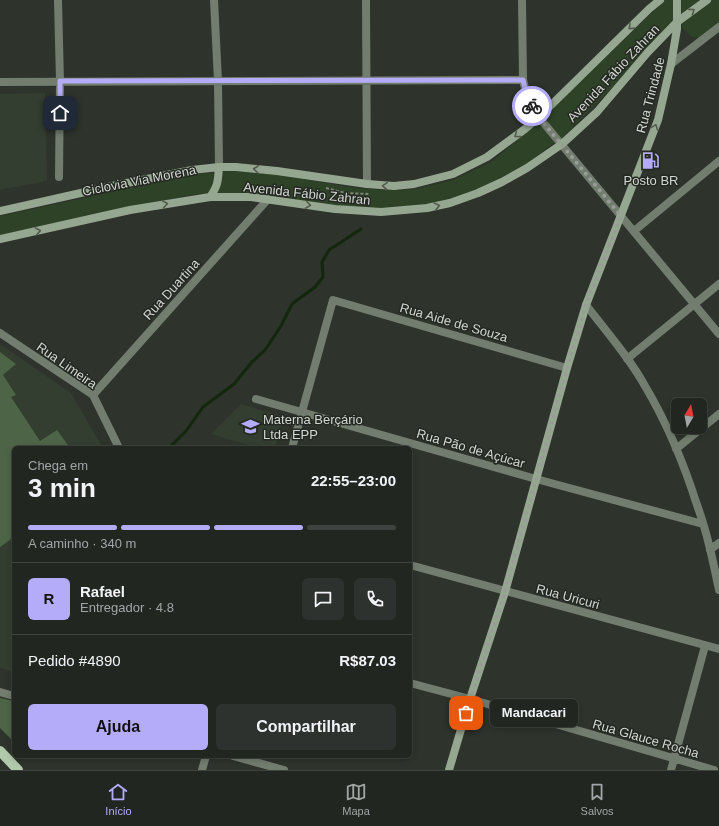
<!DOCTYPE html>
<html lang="pt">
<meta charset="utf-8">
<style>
:root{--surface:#222621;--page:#2e322e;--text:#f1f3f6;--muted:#a2a5a5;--line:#3f433f;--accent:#b5acf9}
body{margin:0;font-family:Arial,sans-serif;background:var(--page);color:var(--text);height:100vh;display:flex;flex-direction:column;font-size:15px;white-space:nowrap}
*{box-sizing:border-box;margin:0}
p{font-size:13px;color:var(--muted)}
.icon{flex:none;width:22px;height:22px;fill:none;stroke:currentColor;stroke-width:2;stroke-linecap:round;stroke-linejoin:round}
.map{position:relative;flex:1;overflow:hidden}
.details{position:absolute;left:12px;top:446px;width:400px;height:312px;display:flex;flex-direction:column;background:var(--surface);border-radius:6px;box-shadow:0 2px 6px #0003,0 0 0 1px var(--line)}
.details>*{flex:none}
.needle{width:26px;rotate:10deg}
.tools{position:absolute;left:671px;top:398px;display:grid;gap:8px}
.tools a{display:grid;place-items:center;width:36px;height:36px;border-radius:6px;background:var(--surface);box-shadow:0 2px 6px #0003,0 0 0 1px var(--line);font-size:20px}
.pin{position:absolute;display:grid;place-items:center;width:34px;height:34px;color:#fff;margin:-17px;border-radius:8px;box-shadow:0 2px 6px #0006}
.courier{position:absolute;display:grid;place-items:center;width:40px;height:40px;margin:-20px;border:3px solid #b5acf9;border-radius:50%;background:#fff;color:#222;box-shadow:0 1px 5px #0007}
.bubble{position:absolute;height:28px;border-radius:6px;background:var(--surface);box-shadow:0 2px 6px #0003,0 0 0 1px var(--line);font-size:13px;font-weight:700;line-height:28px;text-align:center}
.summary em{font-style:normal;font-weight:700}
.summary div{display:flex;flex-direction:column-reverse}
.summary{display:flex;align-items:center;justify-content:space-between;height:68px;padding:0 16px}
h1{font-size:26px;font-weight:700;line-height:30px}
.bar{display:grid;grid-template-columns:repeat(4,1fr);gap:6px 4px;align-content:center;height:48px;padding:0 16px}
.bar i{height:5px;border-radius:3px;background:var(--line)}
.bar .active{background:var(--accent)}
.bar p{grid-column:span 4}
.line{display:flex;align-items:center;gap:10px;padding:0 16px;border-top:1px solid var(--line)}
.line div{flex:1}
.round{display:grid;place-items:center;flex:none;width:42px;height:42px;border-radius:6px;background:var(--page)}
.primary-button{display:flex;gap:8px;margin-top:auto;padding:8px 16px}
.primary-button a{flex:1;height:46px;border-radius:6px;background:var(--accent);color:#111;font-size:16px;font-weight:700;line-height:46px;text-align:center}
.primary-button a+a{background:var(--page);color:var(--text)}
.tab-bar{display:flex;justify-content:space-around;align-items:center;height:56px;border-top:1px solid var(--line);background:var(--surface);font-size:11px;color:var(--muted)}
.tab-bar a{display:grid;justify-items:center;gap:2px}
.tab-bar .active{color:var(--accent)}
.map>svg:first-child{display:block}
.built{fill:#333d30}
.green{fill:#2e4227}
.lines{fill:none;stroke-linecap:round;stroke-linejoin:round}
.stream{stroke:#13270c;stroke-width:3}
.building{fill:#4d6446}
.path{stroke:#80847e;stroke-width:2;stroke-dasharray:3 2;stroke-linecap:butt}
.street{stroke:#727d6f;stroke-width:8}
.secondary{stroke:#96a791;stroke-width:8}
.primary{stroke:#b2c8ab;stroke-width:10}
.oneway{stroke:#525b4e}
.done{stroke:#999c97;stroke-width:4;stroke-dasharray:0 7.2}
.route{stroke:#b5acf9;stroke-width:5}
.labels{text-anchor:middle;stroke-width:3;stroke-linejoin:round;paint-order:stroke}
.street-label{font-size:13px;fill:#d2d5d1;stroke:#242922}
.poi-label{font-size:13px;fill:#d2d5d1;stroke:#242922}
</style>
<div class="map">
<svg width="719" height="770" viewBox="0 0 719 770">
<rect width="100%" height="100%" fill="#2e332c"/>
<!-- built -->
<path class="built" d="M45,93l2,88 -47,9v-96z
M0,344l71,49 32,55h-89v224l-14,-4z
M241,404l43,13 -9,31h-16l-48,-14z"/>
<!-- green -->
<path class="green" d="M665,0h9v21l-29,28 -35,41 -49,49 -18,-21z
M679,0h23l-23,16z
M712,0h7v24c-7,5 -18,18 -28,12 -3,-2 -6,-6 -9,-9v-6z
M538,123l17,19 -28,22 -27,14 -22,12 -28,10 -23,5 -47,4 -165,-15h-18l-65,13 -132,29v-20l190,-41 27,-3 17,-1 40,3 82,14 12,1 22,1 25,-1 38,-9 38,-18z"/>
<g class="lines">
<!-- stream -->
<path class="stream" d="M169,448l17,-17 17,-24 31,-23 18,-22 13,-12 16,-24 11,-22 23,-17 8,-10 -1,-15 7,-12 32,-21"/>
</g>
<!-- building -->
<path class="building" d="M0,352l16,12 -13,11 13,20 -5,2 29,44 17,-11 13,18h-56v89l-14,10z
M0,698l14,3v31l-2,8 -12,-12z"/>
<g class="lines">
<!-- path -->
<path class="path" d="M326,188l20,5 23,1"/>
<!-- street -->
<path class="street" d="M58,0l2,81 -1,96
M214,0l4,81 1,86
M366,0l1,184
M522,0l1,80 4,17 15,24 177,213
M671,64l48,-37
M0,82l523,-2
M634,231l85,-70
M586,305c20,26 43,52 59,81 22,37 39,78 52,119 10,27 16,56 22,85
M0,333l93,62 26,53
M627,359l92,-75
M93,395l175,-196
M256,399l280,80 167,45
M292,448l41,-148 234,68
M676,449l43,-35
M710,550l9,-7
M410,565l309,84
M410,683l60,16 244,71
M0,692l14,4
M233,756l51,14
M202,770l4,-14
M671,770l34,-124"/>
<!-- secondary -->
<path class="secondary" d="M210,197c8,-11 8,-16 9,-30
M0,211l112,-25 80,-16 27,-3h17l41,4 90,13 27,2 20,-2 39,-10 34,-17 38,-28 14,-12 110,-108 11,-9
M0,239l130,-29 80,-13h41l84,12 46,3 46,-4 23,-5 28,-10 24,-11 25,-14 35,-24 35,-32 51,-60 29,-30 30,-22
M449,770l21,-71 35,-107 62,-224 19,-63 72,-185 13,-56 6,-35v-29"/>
<!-- primary -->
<path class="primary" d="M0,751l18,19"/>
</g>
<!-- one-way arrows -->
<defs><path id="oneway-chevron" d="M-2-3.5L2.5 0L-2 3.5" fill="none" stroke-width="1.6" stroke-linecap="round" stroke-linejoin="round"/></defs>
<g class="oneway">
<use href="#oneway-chevron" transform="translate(692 11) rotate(-36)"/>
<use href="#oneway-chevron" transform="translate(631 27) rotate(136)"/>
<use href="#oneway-chevron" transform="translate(655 127) rotate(-69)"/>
<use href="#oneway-chevron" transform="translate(517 135) rotate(143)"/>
<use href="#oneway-chevron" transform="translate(256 169) rotate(-174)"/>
<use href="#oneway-chevron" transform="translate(385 186) rotate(-177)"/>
<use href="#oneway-chevron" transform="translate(165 204) rotate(-10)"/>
<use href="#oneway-chevron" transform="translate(308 205) rotate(8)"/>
<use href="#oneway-chevron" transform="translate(437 206) rotate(-13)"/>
<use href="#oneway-chevron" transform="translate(38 231) rotate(-12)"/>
</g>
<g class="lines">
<!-- done -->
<path class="done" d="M466,713l39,-121 62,-224 19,-63 35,-89 -79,-95 -10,-15"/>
<!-- route -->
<path class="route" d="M60,113v-32l463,-1 4,17 5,9"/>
</g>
<!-- icons -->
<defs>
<symbol id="fuel-bare" viewBox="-9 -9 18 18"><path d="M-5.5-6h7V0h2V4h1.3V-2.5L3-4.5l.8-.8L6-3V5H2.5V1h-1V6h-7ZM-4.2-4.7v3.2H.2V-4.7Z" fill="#b5acf9" stroke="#242922" stroke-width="2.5" paint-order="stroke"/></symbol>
<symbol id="school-bare" viewBox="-9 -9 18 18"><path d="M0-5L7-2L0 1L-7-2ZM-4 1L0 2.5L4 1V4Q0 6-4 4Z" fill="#b5acf9" stroke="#242922" stroke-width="2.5" paint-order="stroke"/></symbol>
</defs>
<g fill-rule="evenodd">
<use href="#fuel-bare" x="638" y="148" width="25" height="25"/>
<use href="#school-bare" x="238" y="414" width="25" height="25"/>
</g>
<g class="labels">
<!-- street labels -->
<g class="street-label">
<text transform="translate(613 73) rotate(-47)" y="5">Avenida Fábio Zahran</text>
<text transform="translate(650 95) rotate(-75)" y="5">Rua Trindade</text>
<text transform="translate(139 180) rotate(-11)" y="5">Ciclovia Via Morena</text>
<text transform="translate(307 193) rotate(6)" y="5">Avenida Fábio Zahran</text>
<text transform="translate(171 289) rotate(-48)" y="5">Rua Duartina</text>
<text transform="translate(454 322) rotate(16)" y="5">Rua Aide de Souza</text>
<text transform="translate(67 365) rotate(35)" y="5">Rua Limeira</text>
<text transform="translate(471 448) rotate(16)" y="5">Rua Pão de Açúcar</text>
<text transform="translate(568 596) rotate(15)" y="5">Rua Uricuri</text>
<text transform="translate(646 738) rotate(16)" y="5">Rua Glauce Rocha</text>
</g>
<!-- poi labels -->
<g class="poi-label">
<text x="651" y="185">Posto BR</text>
<text x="263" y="424" text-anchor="start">Materna Berçário<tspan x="263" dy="15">Ltda EPP</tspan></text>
</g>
</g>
</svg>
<div class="tools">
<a><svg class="needle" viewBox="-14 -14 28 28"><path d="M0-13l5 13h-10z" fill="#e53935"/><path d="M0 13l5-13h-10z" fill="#a2a5a5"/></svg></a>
</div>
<div class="pin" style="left:466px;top:713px;background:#ea580c"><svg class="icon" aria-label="bag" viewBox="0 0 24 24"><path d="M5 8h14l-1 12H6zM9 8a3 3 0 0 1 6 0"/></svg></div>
<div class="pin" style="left:60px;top:113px;background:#1f2937"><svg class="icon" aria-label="home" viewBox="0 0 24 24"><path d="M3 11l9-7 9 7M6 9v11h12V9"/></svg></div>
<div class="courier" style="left:532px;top:106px"><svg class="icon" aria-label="bike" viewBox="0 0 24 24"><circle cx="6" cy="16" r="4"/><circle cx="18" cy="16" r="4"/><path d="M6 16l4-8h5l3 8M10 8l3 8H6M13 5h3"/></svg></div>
<div class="bubble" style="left:490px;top:699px;width:88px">Mandacari</div>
<section class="details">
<div class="summary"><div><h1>3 min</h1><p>Chega em</p></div><em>22:55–23:00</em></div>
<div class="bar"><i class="active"></i><i class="active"></i><i class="active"></i><i></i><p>A caminho · 340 m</p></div>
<div class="line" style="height:72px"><b class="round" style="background:var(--accent);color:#111">R</b><div><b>Rafael</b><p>Entregador · 4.8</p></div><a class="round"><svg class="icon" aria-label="chat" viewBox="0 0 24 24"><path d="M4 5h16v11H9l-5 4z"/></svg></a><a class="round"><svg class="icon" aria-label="phone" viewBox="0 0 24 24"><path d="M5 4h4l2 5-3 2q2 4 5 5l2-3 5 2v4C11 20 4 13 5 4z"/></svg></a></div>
<div class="line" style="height:52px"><div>Pedido #4890</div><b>R$87.03</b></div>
<div class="primary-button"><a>Ajuda</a><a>Compartilhar</a></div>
</section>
</div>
<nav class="tab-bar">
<a class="active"><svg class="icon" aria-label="home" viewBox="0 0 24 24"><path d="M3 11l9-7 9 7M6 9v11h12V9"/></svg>Início</a>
<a><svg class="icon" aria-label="map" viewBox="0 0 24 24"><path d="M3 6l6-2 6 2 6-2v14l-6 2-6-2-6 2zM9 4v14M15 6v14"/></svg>Mapa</a>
<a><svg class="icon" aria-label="saved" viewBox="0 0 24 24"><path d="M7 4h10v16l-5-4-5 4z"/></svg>Salvos</a>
</nav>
